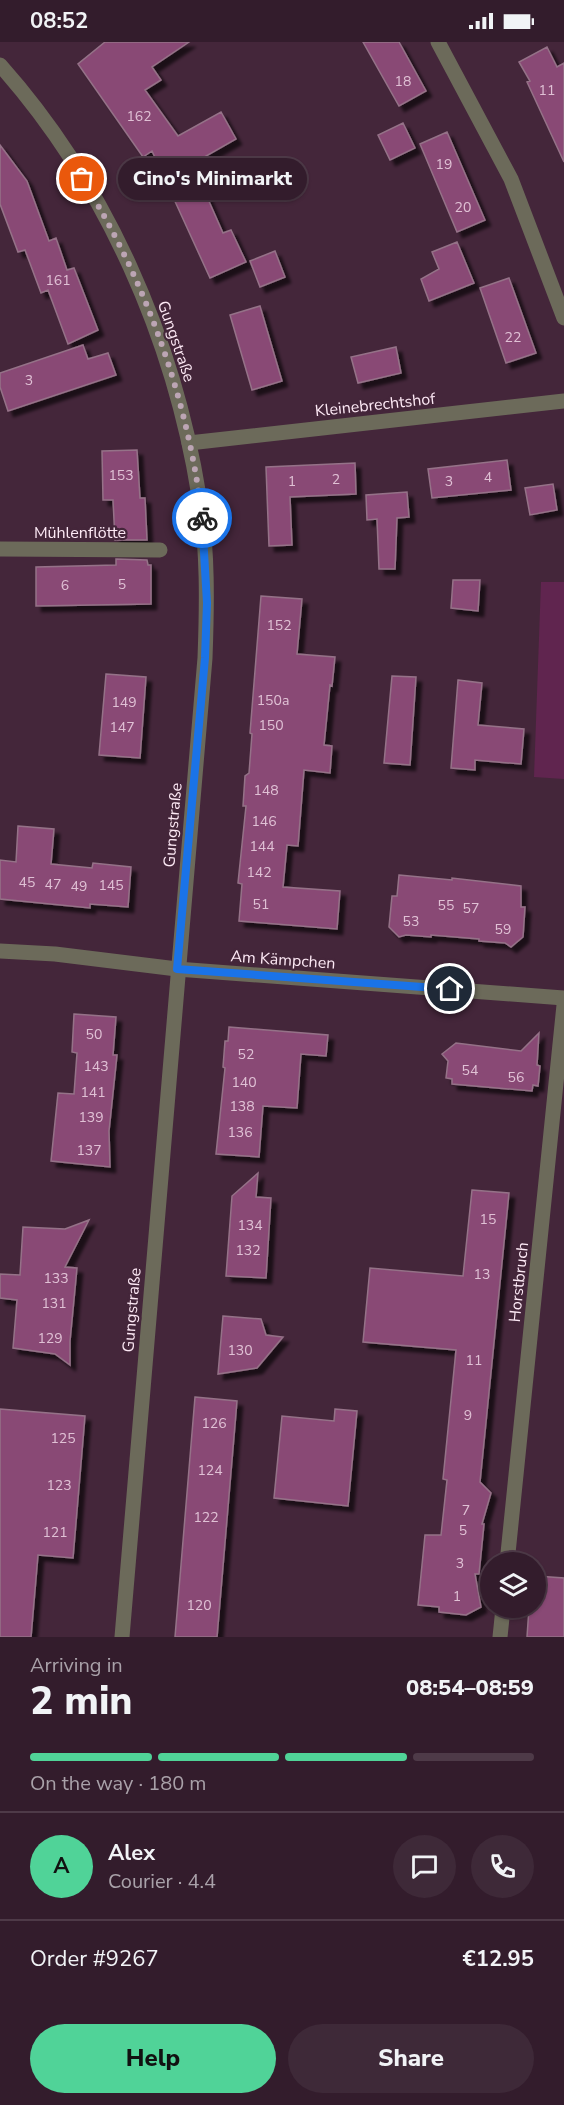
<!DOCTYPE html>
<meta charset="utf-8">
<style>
:root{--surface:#331c2c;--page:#3e2938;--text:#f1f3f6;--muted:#a9a1a9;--line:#4e3a48;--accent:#50d398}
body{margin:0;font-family:"Nunito Sans",sans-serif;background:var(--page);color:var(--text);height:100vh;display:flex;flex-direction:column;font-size:22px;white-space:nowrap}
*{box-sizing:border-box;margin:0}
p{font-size:20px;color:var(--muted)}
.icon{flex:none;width:33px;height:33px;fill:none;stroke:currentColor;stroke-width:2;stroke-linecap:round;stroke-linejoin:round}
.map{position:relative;height:1595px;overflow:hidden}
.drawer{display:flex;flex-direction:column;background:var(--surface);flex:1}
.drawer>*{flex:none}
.buttons{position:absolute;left:480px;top:1510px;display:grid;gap:12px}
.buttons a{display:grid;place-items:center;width:66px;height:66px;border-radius:50%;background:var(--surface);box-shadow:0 2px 4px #0004,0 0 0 2px var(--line);font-size:30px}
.pin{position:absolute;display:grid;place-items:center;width:51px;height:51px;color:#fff;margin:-26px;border:3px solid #fff;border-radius:50%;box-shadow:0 2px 6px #0007}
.courier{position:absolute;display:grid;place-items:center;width:60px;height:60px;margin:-30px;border:4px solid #1a73e8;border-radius:50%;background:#fff;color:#222;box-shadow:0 2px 8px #0007}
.bubble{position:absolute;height:42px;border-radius:21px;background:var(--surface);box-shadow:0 2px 4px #0004,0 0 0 2px var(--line);font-size:20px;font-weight:800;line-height:42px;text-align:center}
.head em{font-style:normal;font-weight:800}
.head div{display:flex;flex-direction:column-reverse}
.head{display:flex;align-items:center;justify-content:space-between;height:102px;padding:0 30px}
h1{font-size:39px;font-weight:800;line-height:45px}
.bar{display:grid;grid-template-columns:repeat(4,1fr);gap:9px 6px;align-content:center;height:72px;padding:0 30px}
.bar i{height:8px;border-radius:4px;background:var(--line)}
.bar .active{background:var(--accent)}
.bar p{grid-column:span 4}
.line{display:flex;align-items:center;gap:15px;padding:0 30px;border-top:2px solid var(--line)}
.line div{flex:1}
.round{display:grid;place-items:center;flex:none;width:63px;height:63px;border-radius:32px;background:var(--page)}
.cta{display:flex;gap:12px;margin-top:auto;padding:12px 30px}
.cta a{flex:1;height:69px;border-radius:36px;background:var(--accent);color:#111;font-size:24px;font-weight:800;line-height:69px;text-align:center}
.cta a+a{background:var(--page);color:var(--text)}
.status{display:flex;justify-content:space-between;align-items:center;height:42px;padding:0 30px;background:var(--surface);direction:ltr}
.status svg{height:16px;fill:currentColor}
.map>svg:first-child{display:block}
.green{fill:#60254f}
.building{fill:#894a75;stroke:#957288;stroke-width:1.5;filter:url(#shadow)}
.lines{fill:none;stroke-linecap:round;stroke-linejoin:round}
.minor{stroke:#6c6a5a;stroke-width:15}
.tertiary{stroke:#6c6a5a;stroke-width:15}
.done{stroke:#bca5b4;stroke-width:6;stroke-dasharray:0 10.8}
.route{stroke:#1a73e8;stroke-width:8}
.labels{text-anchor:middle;stroke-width:4.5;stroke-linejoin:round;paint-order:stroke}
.number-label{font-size:14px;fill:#e0c1d5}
.street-label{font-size:16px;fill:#fde9f5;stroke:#44263a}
</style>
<div class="status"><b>08:52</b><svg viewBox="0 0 49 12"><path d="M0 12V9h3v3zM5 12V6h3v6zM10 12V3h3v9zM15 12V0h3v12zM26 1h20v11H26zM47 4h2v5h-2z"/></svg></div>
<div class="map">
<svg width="564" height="1595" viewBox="0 0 564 1595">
<defs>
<filter id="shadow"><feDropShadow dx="5.5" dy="5.5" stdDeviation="1.5" flood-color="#0009"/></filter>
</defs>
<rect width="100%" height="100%" fill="#44263a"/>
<!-- green -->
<path class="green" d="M541,540h23v197l-30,-2z"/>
<!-- building -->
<path class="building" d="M105,0h84l-37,25 9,13 -16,10 33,46 43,-24 15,27 -37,21 12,27 -7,3 19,43 8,-3 15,32 -36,16 -58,-127 -9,6 -65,-93z
M363,0h36l27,49 -27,15z
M547,5l10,20 7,-4v99l-37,-80 3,-1 -11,-19z
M403,81l12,25 -25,12 -12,-25z
M447,90l38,88 -28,12 -37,-88z
M0,103l27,36 22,60 7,-3 11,32 7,-2 24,62 -30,14 -20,-54 -7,3 -16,-43 -7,2 -18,-48z
M457,200l17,41 -45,18 -8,-22 18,-10 -7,-17z
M275,209l10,26 -25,10 -10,-26z
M509,236l27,75 -30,10 -26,-75z
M260,264l22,75 -30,9 -22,-75z
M83,303l5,14 20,-6 8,22 -108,36 -8,-24v-14z
M396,305l5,26 -43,10 -7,-26z
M137,408l3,48h5l2,42h-32l-2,-40h-10l-1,-49z
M507,418l4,30 -79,8 -4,-29z
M355,421l1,31 -66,3 2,48 -23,1 -3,-79z
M553,442l4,26 -27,5 -5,-27z
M407,450l2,25 -12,1 -2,51h-16l-2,-50 -10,1 -1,-25z
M116,517l31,1 1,5h3v39l-115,2v-39l80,-2z
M453,538h27l-2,31 -27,-3z
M261,554l41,3 -5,55 38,3 -3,29 -2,-1 -6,60 8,1 -2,27 -26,-3 -6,76 -11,-1 -4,42 57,4 -3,38 -98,-8 3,-37 -4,-1 8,-77h-3l2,-30 4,-3 3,-39 -2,-1z
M106,632l40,3 -6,81 -41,-3z
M392,634l24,1 -6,88 -26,-2z
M458,638l24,3 -4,42 46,4 -3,35 -46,-4v10l-24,-2z
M18,784l36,3 -3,35 41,4 1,-5 38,4 -3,40 -38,-3v4l-90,-9v-39l16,2z
M399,833l53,5v-2l69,8v21h4l-2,30 -12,10 -6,-4 -26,-2v-2l-48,-4v2l-25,-2 -7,2 -10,-10 3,-31h5z
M74,972l42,3 -3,38h4l-8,76 1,36 -59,-6 7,-68 16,1 3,-41 -5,-1z
M229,985l99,8 -2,21 -25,-2 -4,54 -34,-2 -4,51 -43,-3 9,-86 -2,-1 2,-26h3z
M539,991l-2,32 3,1 -2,20 -5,-1 -1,6 -80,-7v-5l-6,-1 2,-17 -6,-7 14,-11 65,8z
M258,1131l-2,24 15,1 -5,80 -40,-2 6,-80z
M472,1148l37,3 -29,289 11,11 -9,31h2l-5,50h-4l6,33 -15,8 -27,-3v-5l-21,-2 7,-70h16l6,-55 -4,-1 13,-129 -93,-8 7,-74 93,8z
M89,1178l-24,47 12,1 -7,73v24l-15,-11 -42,-6 4,-48 -17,-2v-24l20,1 3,-48 42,2z
M223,1274l38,3 5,16 17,2 -26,31 -39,6z
M195,1355l42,4 -20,236h-42z
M0,1367l85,7 -12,142 -35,-3 -7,82h-31z
M335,1367l22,2 -9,95 -74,-8 8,-82 52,5z
M536,1534l28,2v59h-37l2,-29h7z"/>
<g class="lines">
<!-- minor -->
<path class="minor" d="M438,0l73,137 53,139
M189,401l375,-42
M0,507l160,1
M0,909l55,3 122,15 387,29
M507,1521l57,-558
M500,1595l3,-29"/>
<!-- tertiary -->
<path class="tertiary" d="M0,23c106,119 174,274 199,431 9,54 8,108 6,162l-83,979"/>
</g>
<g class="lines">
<!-- done -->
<path class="done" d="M82,137c63,99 107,222 120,339"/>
<!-- route -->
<path class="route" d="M202,476l5,85 -2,55 -28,311 273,20"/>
</g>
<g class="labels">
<!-- number labels -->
<g class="number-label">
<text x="403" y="44">18</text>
<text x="547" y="53">11</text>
<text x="139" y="79">162</text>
<text x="444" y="127">19</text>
<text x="463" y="170">20</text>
<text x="58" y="243">161</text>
<text x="513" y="300">22</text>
<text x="29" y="343">3</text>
<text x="121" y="438">153</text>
<text x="488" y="440">4</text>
<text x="336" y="442">2</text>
<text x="292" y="444">1</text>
<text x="449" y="444">3</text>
<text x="122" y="547">5</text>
<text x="65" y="548">6</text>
<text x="279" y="588">152</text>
<text x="273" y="663">150a</text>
<text x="124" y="665">149</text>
<text x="271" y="688">150</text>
<text x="122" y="690">147</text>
<text x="266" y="753">148</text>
<text x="264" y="784">146</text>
<text x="262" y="809">144</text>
<text x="259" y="835">142</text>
<text x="27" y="845">45</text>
<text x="53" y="847">47</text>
<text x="111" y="848">145</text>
<text x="79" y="849">49</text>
<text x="261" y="867">51</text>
<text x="446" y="868">55</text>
<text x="471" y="871">57</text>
<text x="411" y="884">53</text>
<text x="503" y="892">59</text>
<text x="94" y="997">50</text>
<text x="246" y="1017">52</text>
<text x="96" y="1029">143</text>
<text x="470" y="1033">54</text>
<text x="516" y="1040">56</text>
<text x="244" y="1045">140</text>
<text x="93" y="1055">141</text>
<text x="242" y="1069">138</text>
<text x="91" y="1080">139</text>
<text x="240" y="1095">136</text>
<text x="89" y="1113">137</text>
<text x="488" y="1182">15</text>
<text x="250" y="1188">134</text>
<text x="248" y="1213">132</text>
<text x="482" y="1237">13</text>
<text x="56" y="1241">133</text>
<text x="54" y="1266">131</text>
<text x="50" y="1301">129</text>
<text x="240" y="1313">130</text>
<text x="474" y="1323">11</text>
<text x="468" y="1378">9</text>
<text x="214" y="1386">126</text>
<text x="63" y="1401">125</text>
<text x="210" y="1433">124</text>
<text x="59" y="1448">123</text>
<text x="466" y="1473">7</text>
<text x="206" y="1480">122</text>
<text x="463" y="1493">5</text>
<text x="55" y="1495">121</text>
<text x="460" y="1526">3</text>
<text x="457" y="1559">1</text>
<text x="199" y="1568">120</text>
</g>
<!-- street labels -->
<g class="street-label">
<text transform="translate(177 299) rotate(71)" y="6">Gungstraße</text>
<text transform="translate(375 362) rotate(-6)" y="6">Kleinebrechtshof</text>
<text x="80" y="496">Mühlenflötte</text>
<text transform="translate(172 783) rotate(-85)" y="6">Gungstraße</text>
<text transform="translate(283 917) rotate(4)" y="6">Am Kämpchen</text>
<text transform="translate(518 1240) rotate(-84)" y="6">Horstbruch</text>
<text transform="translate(131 1268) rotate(-85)" y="6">Gungstraße</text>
</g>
</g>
</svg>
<div class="buttons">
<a><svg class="icon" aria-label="layers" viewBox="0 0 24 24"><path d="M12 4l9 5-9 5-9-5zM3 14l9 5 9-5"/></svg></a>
</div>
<div class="pin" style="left:82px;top:137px;background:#ea580c"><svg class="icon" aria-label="bag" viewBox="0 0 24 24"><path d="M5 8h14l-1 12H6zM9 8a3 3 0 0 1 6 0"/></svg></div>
<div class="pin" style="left:450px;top:947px;background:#1f2937"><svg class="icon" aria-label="home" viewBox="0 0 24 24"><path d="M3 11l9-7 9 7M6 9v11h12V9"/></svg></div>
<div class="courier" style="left:202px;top:476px"><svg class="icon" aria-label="bike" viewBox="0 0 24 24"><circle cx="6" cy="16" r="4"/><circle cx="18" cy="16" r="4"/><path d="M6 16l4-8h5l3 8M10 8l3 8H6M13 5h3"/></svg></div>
<div class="bubble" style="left:118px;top:116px;width:189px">Cino's Minimarkt</div>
</div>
<section class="drawer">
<div class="head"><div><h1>2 min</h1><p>Arriving in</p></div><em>08:54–08:59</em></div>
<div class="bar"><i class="active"></i><i class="active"></i><i class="active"></i><i></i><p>On the way · 180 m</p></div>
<div class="line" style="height:108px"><b class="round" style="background:var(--accent);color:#111">A</b><div><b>Alex</b><p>Courier · 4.4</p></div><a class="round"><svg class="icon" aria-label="chat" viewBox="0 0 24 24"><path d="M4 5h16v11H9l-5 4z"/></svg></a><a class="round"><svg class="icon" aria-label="phone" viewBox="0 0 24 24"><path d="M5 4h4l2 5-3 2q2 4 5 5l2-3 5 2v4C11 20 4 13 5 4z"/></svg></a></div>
<div class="line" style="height:78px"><div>Order #9267</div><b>€12.95</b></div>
<div class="cta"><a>Help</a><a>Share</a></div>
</section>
